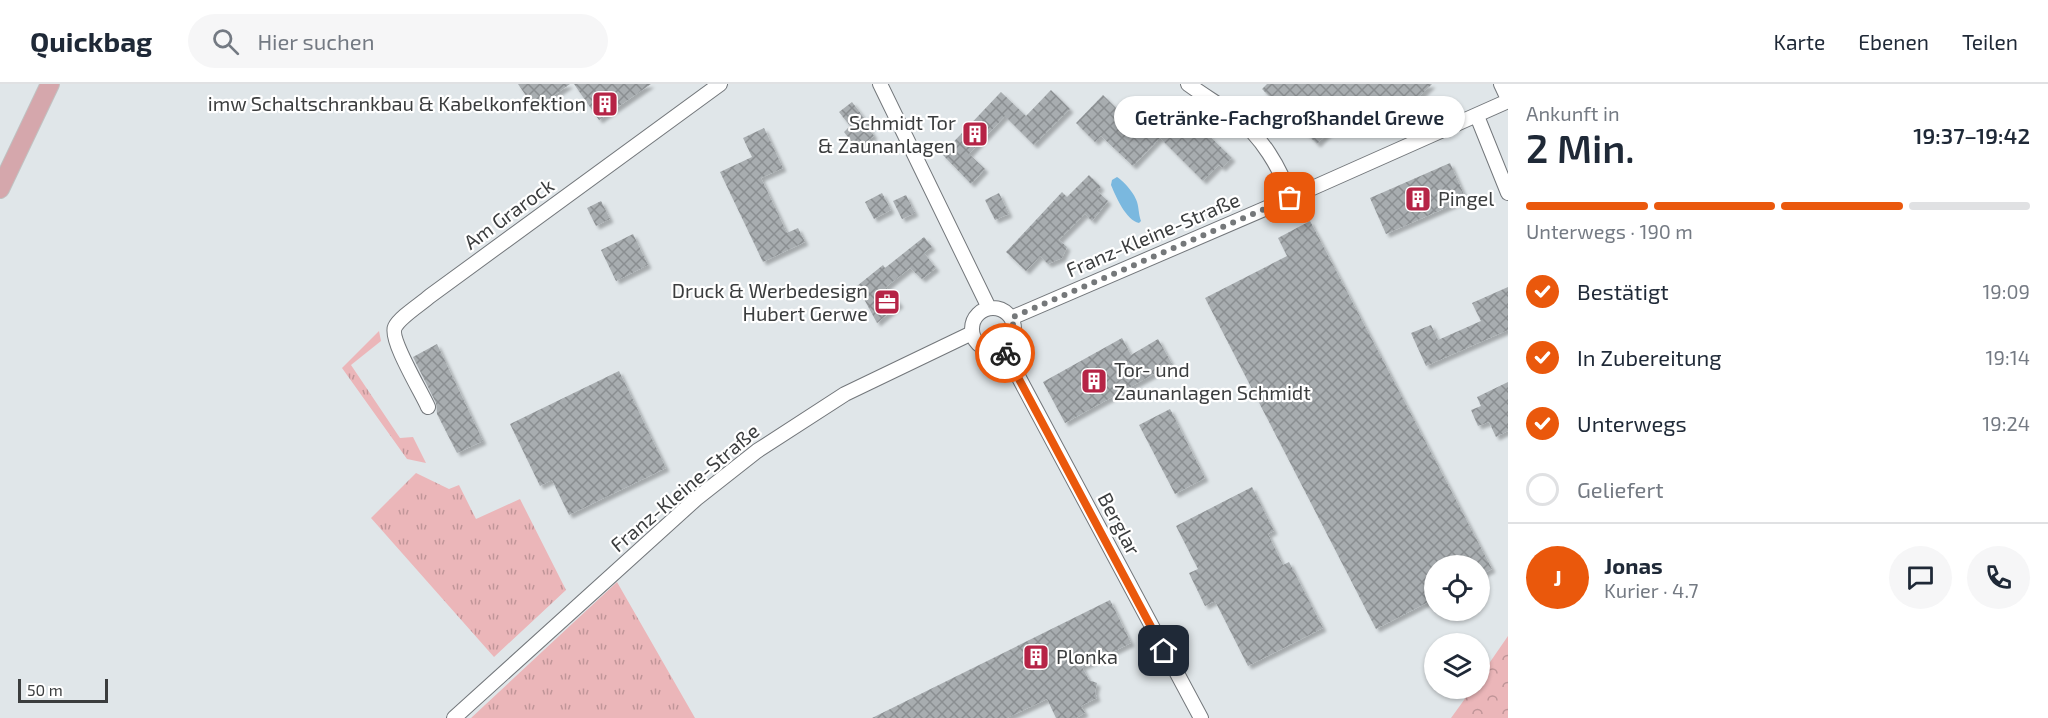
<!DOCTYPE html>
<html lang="de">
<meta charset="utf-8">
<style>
:root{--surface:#fff;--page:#f6f6f7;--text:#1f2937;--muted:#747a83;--line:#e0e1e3;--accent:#ea580c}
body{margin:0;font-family:"Exo 2",sans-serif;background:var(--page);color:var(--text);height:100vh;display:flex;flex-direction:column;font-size:22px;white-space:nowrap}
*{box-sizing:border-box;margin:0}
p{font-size:20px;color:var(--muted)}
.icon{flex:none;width:33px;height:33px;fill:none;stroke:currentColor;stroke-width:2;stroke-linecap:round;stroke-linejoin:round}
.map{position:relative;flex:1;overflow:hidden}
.panel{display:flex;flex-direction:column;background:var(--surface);width:540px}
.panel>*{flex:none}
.fabs{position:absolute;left:1424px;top:471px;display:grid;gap:12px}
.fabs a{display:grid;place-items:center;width:66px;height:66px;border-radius:50%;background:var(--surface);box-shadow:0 2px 4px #0004;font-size:30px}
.scale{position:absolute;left:18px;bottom:15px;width:90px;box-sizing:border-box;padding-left:6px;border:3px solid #3b3d3e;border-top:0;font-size:16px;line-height:21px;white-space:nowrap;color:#3b3d3e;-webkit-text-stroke:4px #fff;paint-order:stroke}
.pin{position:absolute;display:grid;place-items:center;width:51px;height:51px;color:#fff;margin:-26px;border-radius:12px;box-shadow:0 3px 9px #0006}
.courier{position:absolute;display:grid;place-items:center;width:60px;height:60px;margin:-30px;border:4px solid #ea580c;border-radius:50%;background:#fff;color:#222;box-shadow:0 2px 8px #0007}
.bubble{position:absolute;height:42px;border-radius:21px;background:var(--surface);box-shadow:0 2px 4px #0004;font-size:20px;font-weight:600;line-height:42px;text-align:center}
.summary em{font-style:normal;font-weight:600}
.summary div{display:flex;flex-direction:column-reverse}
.summary{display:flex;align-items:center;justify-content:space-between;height:102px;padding:0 18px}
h1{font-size:39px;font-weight:600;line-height:45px}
.bar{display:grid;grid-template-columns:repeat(4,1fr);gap:9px 6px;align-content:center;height:72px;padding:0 18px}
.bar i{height:8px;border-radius:4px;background:var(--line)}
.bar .on{background:var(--accent)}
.bar p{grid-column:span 4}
.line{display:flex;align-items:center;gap:15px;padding:0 18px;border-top:2px solid var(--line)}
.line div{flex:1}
.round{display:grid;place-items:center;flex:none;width:63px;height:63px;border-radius:32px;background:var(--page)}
ol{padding:0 18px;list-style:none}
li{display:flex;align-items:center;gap:18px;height:66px}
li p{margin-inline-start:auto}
li .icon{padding:6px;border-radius:50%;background:var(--accent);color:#fff;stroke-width:4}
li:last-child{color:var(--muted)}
li i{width:33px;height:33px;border:3px solid var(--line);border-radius:50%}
header{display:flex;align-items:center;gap:36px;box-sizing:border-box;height:84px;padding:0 30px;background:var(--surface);border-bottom:2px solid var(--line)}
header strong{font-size:28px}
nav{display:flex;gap:33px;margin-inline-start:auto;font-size:21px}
.search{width:420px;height:54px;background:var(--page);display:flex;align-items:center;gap:15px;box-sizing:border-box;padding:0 21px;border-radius:33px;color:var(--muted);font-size:22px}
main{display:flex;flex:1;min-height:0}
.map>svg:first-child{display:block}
.grass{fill:url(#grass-tufts)}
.park{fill:url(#park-crowns)}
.water{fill:#7ab8df}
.building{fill:url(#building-cross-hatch);filter:url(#shadow)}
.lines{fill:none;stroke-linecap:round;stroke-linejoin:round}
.minor-casing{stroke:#73777b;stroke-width:16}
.major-casing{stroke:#c0c1c1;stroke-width:20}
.minor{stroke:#fff;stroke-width:14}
.major{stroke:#d5a7ac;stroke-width:18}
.done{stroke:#75787a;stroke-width:6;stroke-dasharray:0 10.8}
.route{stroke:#ea580c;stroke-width:8}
.labels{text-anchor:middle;stroke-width:4.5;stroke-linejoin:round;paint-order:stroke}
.poi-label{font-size:20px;fill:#3b3d3e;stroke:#fff;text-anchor:end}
.street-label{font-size:20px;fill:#3b3d3e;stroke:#fff}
</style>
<header>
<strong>Quickbag</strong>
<div class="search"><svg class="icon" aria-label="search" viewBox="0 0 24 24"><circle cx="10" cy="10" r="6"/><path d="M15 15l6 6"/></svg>Hier suchen</div>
<nav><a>Karte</a><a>Ebenen</a><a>Teilen</a></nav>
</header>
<main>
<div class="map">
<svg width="1508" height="634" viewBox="0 0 1508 634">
<defs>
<pattern id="grass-tufts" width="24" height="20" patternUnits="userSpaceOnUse" patternTransform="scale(1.5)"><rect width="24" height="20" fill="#ebb6b9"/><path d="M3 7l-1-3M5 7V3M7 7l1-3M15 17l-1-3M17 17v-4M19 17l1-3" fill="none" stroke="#c09598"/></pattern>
<pattern id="park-crowns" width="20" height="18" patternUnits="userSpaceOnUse" patternTransform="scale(1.5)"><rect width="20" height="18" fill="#ebb6b9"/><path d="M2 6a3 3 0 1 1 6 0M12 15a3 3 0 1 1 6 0" fill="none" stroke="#c09598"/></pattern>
<pattern id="building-cross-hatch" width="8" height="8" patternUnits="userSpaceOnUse" patternTransform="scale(1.5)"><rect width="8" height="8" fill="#a8adb0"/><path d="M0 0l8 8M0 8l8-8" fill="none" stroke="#8a8e91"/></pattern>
<filter id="shadow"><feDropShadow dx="3.5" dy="3.5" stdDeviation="1.5" flood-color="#0004"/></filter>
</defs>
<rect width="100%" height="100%" fill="#e0e6e9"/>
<!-- grass -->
<path class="grass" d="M379,247l2,10 -30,24 49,73 13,-1 13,26 -19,-4 -65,-91z
M416,389l33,16 10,-4 17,34 44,-20 46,91 -72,67 -123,-139z
M617,498l78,136h-224z"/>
<!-- park -->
<path class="park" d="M1508,552v82h-57l21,-29 7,-1v-10z"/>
<!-- water -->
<path class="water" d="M1117,93c8,5 20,19 21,29 1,6 1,9 3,15l-2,2c-13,-3 -23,-26 -28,-38l1,-5z"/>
<!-- building -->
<path class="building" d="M518,0h52l-35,25z
M574,0h77l-52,36z
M1267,0h165l-12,12h-6v6l-4,3h-6v7l-3,3h-7v6l-4,5 -15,-14v-3l-12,-10 -46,45 -55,-55z
M1051,6l19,19 -36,36 -29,-29 -36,38 16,15 -14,15 -29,-30 59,-62 25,24z
M1103,11l27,27 24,-24 14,14 -6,6 18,17 14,-14 38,37 -10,10 -3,-3 -16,16 -43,-43 -27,28 -32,-30 -6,6 -19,-19z
M852,18l19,25 -2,1 5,8 -17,13 -13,-17 6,-6 -11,-14z
M764,44l19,40 -22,10 26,55 11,-5 7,14 -42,20 -43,-90 32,-15 -9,-19z
M1450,79l16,36 -80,35 -16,-36z
M1089,91l12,12 -4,4 11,10 -16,20 -7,-7 -26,26 8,7 -5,11 -14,6 -8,-8 -14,15 -20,-19 56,-60 5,5z
M882,109l9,17 -17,9 -9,-17z
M999,109l10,21 -14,6 -10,-20z
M906,111l9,18 -13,6 -9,-18z
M601,117l9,18 -14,7 -9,-18z
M1310,137l182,348 -13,7v-10h-45v33l-58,30 -171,-331 82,-42 -9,-18z
M633,150l15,31 -32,16 -15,-31z
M924,153l8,10 -8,6 12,15 -14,11 -12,-11 -24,19 14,17 -23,19 -20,-37 26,-21 2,3z
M1508,203v43l-82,36 -15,-33 20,-8 7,15 43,-19 -9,-18z
M1122,254l9,17 27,-16 14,25 -107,59 -22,-41z
M437,260l46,97 -26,12 -20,-39 -1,-11 -23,-46z
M619,287l47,97 -97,47 -17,-35 -12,6 -30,-62z
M1508,298v49l-12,6 -7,-15 -11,4 -7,-16 10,-4 -4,-9z
M1170,325l35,69 -30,16 -36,-69z
M1252,403l22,44 -6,3 15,31 6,-3 34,66 -75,38 -33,-65 -10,5 -16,-33 9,-4 -22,-43z
M1110,516l21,43 -49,24 7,13 8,3 -2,9 2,6 -16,8 4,7 -9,5h-20l-9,-19 -40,19h-135z"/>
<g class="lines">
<defs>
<path id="minor" d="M880,0l109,224
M1188,0c15,11 32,21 47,32 26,20 46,52 55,82
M1501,0l7,15
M1477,32l31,77
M972 245a21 21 0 1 1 42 0a21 21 0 1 1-42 0Z
M1011,234l279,-120 218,-97
M1003,264l198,370
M428,323c-6,-14 -39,-68 -33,-80 5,-10 26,-23 35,-31l290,-212
M454,634l242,-219 61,-48 88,-57 127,-61"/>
<path id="major" d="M0,105l50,-105"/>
</defs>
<!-- minor casing -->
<use href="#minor" class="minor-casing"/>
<!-- major casing -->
<use href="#major" class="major-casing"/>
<!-- minor -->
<use href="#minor" class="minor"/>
<!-- major -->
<use href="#major" class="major"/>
</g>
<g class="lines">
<!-- done -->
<path class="done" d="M1005,269l-2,-5c10,-8 13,-18 8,-30l279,-120"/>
<!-- route -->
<path class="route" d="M1005,269l159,298"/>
</g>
<!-- icons -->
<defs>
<symbol id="building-square" viewBox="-11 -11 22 22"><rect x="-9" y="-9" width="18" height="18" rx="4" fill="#b62446" stroke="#fff"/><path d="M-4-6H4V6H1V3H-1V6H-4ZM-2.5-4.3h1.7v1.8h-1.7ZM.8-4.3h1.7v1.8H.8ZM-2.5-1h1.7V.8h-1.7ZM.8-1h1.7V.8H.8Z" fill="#fff"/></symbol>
<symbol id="office-square" viewBox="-11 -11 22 22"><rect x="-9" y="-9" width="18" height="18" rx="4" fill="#b62446" stroke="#fff"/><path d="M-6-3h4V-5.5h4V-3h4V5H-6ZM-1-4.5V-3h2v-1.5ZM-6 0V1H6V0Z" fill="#fff"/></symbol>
</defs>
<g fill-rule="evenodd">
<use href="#building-square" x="590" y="5" width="30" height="30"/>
<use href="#building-square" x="960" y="35" width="30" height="30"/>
<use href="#building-square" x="1403" y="100" width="30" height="30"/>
<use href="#office-square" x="872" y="203" width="30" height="30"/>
<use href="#building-square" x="1079" y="282" width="30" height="30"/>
<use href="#building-square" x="1021" y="558" width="30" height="30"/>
</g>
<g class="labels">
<!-- poi labels -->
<g class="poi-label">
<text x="586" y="27">imw Schaltschrankbau &amp; Kabelkonfektion</text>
<text x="956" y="46">Schmidt Tor<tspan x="956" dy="23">&amp; Zaunanlagen</tspan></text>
<text x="1438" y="122" text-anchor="start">Pingel</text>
<text x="868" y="214">Druck &amp; Werbedesign<tspan x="868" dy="23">Hubert Gerwe</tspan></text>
<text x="1114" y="293" text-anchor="start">Tor- und<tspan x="1114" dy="23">Zaunanlagen Schmidt</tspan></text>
<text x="1056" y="580" text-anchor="start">Plonka</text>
</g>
<!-- street labels -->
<g class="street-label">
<text transform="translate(509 130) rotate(-36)" y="7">Am Grarock</text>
<text transform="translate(1153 151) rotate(-23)" y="7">Franz-Kleine-Straße</text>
<text transform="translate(685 404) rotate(-40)" y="7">Franz-Kleine-Straße</text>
<text transform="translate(1119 440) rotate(62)" y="7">Berglar</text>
</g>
</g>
</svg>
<div class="fabs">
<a><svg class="icon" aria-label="locate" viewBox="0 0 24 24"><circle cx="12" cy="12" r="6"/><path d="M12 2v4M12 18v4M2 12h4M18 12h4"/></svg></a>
<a><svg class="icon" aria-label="layers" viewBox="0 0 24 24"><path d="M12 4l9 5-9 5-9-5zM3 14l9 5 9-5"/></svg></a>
</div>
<div class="scale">50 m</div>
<div class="pin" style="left:1290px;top:114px;background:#ea580c"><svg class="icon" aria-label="bag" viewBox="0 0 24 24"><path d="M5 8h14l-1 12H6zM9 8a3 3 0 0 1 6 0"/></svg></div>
<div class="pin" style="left:1164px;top:567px;background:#1f2937"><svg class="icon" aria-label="home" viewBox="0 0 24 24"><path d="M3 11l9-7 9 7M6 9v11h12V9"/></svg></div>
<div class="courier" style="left:1005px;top:269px"><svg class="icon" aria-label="bike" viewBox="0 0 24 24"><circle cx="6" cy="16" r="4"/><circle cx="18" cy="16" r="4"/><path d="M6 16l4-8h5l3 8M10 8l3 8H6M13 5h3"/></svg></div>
<div class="bubble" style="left:1114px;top:12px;width:351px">Getränke-Fachgroßhandel Grewe</div>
</div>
<section class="panel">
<div class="summary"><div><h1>2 Min.</h1><p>Ankunft in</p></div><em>19:37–19:42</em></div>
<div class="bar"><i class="on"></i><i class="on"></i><i class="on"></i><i></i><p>Unterwegs · 190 m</p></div>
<ol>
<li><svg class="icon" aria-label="check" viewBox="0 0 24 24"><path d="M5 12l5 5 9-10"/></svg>Bestätigt<p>19:09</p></li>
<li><svg class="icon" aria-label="check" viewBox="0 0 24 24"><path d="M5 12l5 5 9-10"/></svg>In Zubereitung<p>19:14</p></li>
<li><svg class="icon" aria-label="check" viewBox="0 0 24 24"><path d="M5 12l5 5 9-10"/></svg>Unterwegs<p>19:24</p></li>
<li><i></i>Geliefert</li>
</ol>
<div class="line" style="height:108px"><b class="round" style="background:var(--accent);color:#fff">J</b><div><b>Jonas</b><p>Kurier · 4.7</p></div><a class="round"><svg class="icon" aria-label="chat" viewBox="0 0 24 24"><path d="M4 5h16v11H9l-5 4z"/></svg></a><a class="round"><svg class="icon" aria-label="phone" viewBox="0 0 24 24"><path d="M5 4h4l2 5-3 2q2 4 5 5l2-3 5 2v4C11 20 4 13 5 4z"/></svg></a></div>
</section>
</main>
